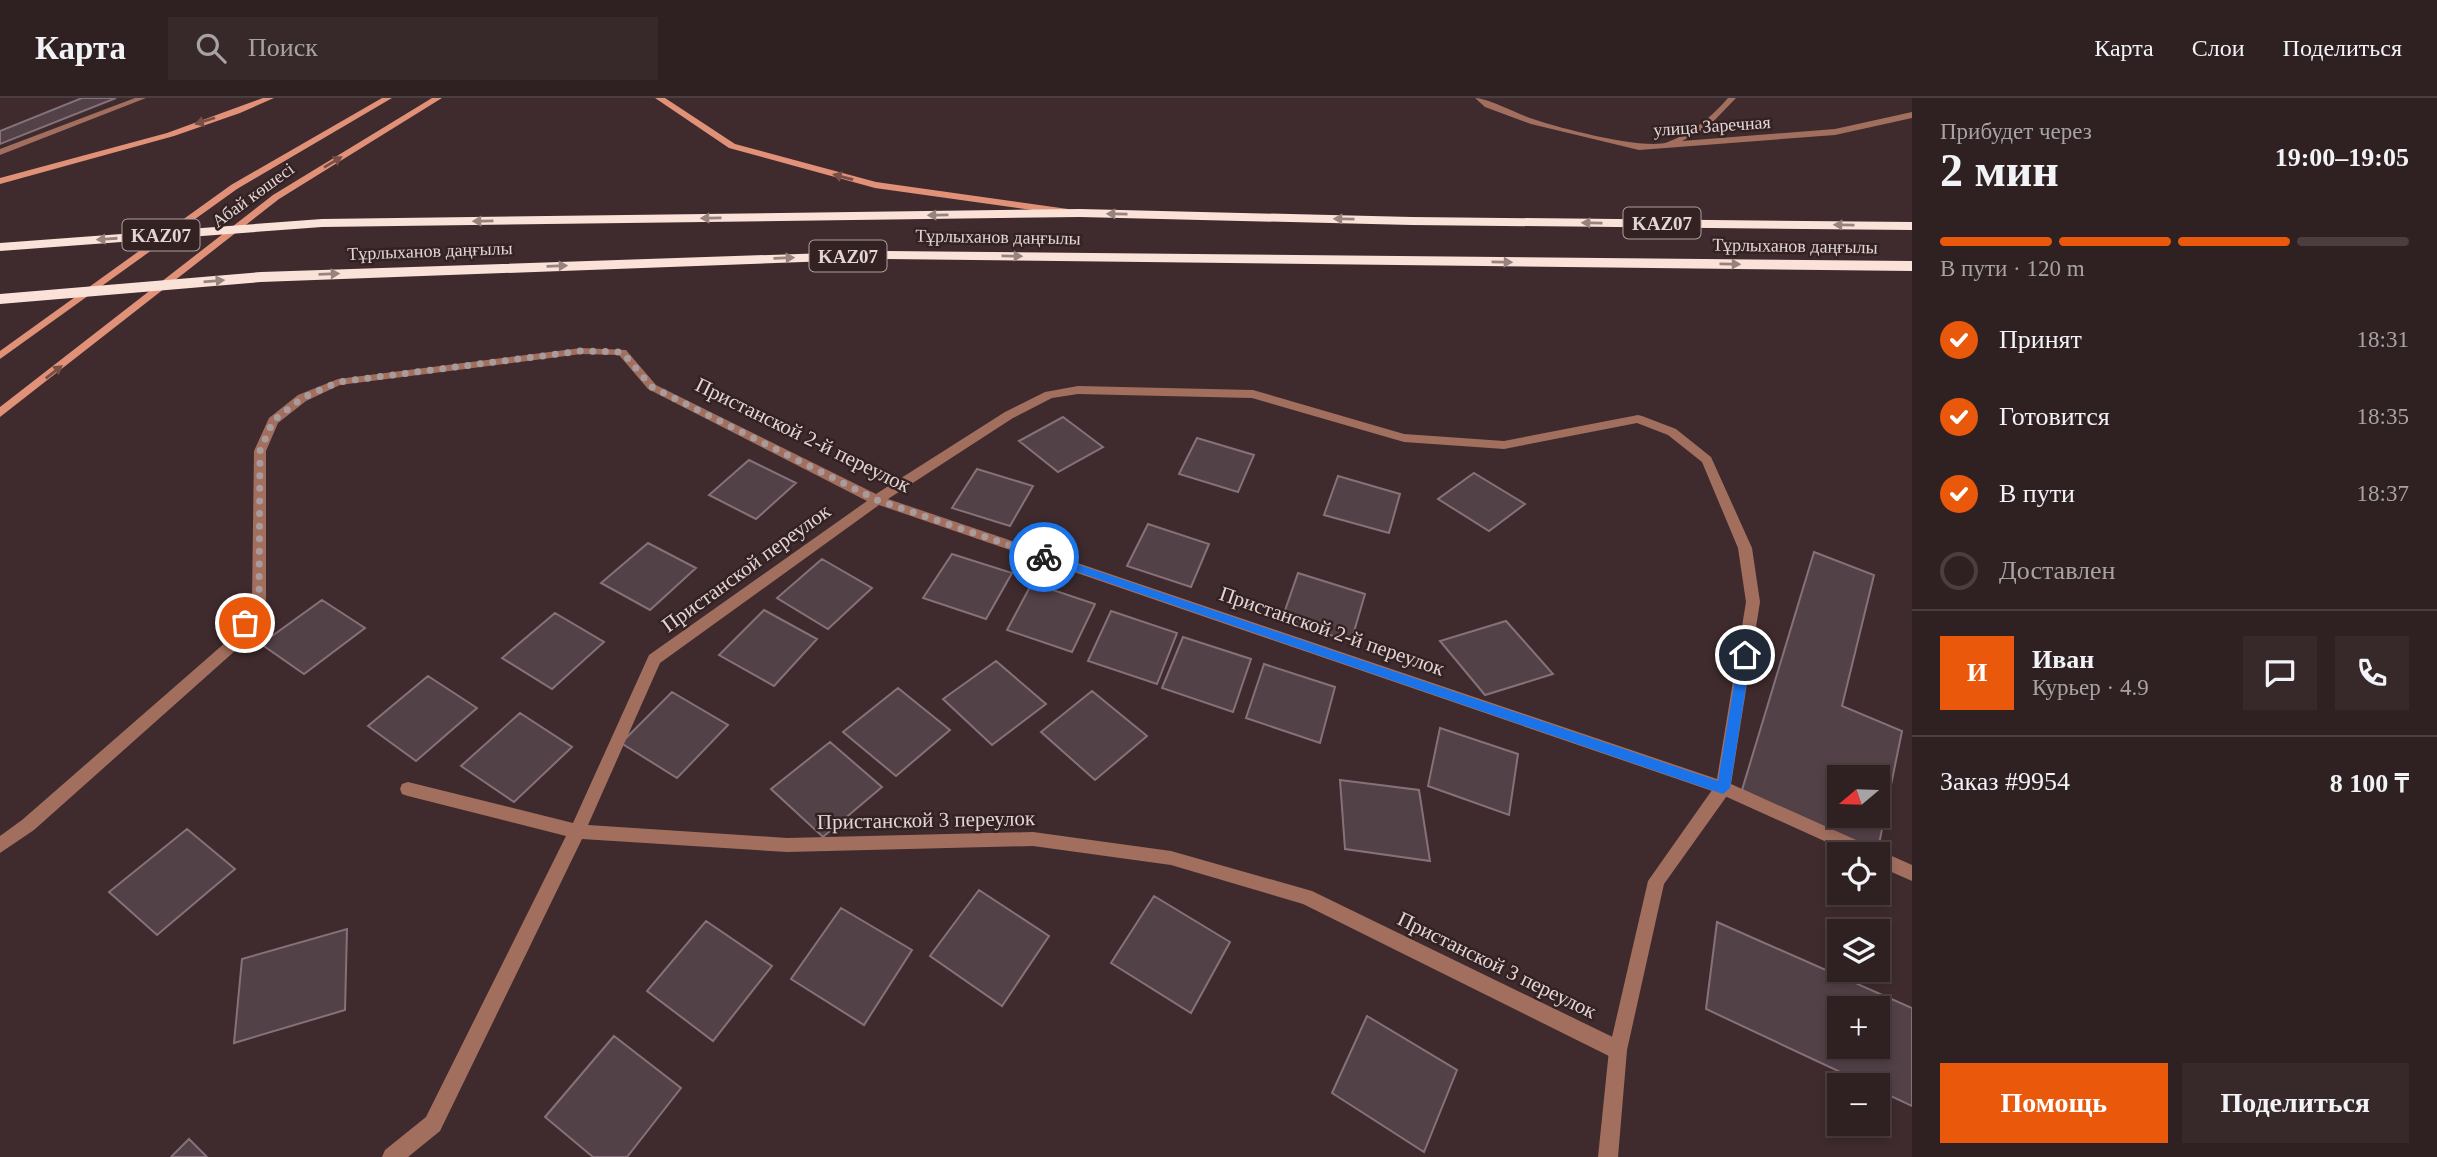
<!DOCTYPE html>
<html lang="ru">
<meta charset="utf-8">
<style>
:root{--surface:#2f2022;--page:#37282a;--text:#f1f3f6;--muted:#a7a3a5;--line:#4a3e40;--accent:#ea580c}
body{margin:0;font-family:"Times New Roman",serif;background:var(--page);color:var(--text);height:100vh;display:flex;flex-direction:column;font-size:26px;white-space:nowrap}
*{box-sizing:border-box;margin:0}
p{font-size:23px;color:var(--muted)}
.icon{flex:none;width:38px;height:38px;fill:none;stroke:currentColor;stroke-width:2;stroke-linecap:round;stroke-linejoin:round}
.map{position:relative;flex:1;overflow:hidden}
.details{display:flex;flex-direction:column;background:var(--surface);width:525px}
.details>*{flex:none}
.needle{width:46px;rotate:251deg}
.tools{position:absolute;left:1827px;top:667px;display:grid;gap:14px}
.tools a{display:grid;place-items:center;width:63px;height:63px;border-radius:0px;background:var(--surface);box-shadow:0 4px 10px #0003,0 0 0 2px var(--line);font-size:35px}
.pin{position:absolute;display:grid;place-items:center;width:60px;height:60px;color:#fff;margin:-30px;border:4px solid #fff;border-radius:50%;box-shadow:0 2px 7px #0007}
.courier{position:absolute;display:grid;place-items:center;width:70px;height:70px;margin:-35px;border:5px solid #1a73e8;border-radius:50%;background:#fff;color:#222;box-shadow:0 2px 9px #0007}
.headline em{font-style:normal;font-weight:700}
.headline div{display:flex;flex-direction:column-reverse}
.headline{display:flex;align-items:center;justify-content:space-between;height:119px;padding:0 28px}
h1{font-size:46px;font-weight:700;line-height:52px}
.bar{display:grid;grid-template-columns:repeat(4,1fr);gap:10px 7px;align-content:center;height:84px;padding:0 28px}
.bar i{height:9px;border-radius:5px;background:var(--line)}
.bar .selected{background:var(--accent)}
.bar p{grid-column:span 4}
.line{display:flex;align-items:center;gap:18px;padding:0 28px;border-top:2px solid var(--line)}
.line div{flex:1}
.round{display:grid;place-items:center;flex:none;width:74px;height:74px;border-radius:0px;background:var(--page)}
ol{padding:0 28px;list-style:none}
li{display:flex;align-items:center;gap:21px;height:77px}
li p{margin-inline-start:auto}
li .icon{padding:7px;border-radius:50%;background:var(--accent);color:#fff;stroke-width:4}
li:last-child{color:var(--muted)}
li i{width:38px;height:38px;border:4px solid var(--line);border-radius:50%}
.button{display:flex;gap:14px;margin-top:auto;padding:14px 28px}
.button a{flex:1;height:80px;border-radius:0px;background:var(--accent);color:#fff;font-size:28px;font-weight:700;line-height:80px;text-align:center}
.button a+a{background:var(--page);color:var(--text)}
header{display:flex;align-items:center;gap:42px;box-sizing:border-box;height:98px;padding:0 35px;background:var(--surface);border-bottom:2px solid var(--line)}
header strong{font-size:33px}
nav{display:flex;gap:38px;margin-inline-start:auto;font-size:24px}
.search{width:490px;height:63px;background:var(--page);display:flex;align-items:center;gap:18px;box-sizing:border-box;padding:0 24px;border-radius:0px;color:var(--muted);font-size:26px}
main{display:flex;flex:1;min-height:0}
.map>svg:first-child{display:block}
.building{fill:#534148;stroke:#86717a;stroke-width:2;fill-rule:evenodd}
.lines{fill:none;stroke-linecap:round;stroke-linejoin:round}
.lane{fill:#a26f5f;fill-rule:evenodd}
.street{fill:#a26f5f;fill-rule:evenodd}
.secondary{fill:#e19178;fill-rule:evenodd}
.highway{fill:#fbe2d9;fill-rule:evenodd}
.oneway{fill:#794e45}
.oneway2{fill:#98827e}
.route{fill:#1a73e8}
.done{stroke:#a99a9b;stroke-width:7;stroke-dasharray:0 12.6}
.labels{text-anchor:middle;stroke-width:5;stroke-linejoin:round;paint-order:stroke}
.far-street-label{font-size:18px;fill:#e2d5d6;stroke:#342223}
.shield{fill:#342223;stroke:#ae9fa0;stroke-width:2}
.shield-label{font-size:19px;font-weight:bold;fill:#e2d5d6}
.street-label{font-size:21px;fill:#e2d5d6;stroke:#342223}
</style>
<header>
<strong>Карта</strong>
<div class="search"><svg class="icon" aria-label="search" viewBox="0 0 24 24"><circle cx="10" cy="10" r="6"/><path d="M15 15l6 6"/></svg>Поиск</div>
<nav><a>Карта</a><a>Слои</a><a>Поделиться</a></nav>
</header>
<main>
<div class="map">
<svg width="1912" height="1059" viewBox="0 0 1912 1059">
<rect width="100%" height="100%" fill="#3f2b2d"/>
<!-- building -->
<path class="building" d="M82,0h34l-116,46v-13z
M1063,319l40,30 -45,25 -39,-31z
M1197,340l57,17 -16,37 -59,-18z
M749,362l47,23 -40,36 -47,-24z
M977,371l56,17 -23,40 -58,-18z
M1474,375l51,31 -36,27 -51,-32z
M1338,378l62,18 -11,39 -65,-18z
M1148,426l61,20 -18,43 -64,-21z
M648,445l48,25 -46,42 -49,-27z
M1814,454l60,23 -32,131 60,25 -25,123 -135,-64zM1839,679h39v39h-39z
M952,456l60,19 -26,46 -63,-21z
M822,461l50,29 -44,41 -51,-31z
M1298,475l67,21 -14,48 -69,-23z
M1032,485l63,21 -23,48 -65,-22z
M322,502l43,28 -61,46 -43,-30z
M764,512l53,29 -43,47 -55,-31z
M1111,513l66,22 -20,51 -69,-23z
M555,515l49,29 -52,47 -50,-31z
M1506,523l47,53 -68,21 -45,-54z
M1183,539l68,22 -18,53 -71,-24z
M996,563l50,43 -54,41 -49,-46z
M1264,566l71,23 -15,56 -74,-25z
M428,578l49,32 -61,53 -48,-35z
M898,590l52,42 -54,46 -53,-44z
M1092,593l55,45 -52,44 -54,-48z
M672,594l56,33 -51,53 -56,-35z
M520,615l52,34 -58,55 -53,-36z
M1440,630l78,26 -9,61 -81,-29z
M830,644l52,45 -59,50 -52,-48z
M1340,682l79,10 11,71 -85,-12z
M187,731l48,40 -78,66 -48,-43z
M979,792l70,46 -47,70 -72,-50z
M1154,798l76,46 -39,71 -80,-50z
M841,810l71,42 -48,75 -73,-46z
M706,823l66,45 -59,75 -66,-50z
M1717,824l195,86v98l-34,-16v-5h-10l-162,-76zM1839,910h39v38h-39z
M347,831l-2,81 -111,33 8,-84z
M1367,918l90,54 -33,82 -92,-59z
M614,938l67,52 -54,69h-34l-48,-40z
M189,1041l18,18h-36z"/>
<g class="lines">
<!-- lane -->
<path class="lane" d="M1723,683l6,2 2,5 -2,5 -65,91 -37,166 -9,107h-20l11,-107 39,-169 69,-98z"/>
<!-- street -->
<path class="street" d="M135,0h11l-146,57v-6z
M1475,0c12,0 41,15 55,20 25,9 115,33 138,24 22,-8 44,-25 60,-44h8l-27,28 -27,15 153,-12 77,-17v6l-77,17 -196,15 -108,-26 -46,-17z
M581,250l45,2 30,35 220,109 129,-82 40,-20 33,-6 175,4 151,44 100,7 134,-26 4,1 34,13 35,28 41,91 8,54 -29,182 181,81v16l-34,-15v-12h-25l-135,-61 -839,-288 -219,158 -72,162 199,13 246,-6 138,19 141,40 313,152 2,7 -2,7 -7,2 -7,-2 -308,-153 -132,-39 -138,-19 -246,6 -205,-13 -142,292 -32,26h-26l3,-7 41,-33 140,-281 -158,-40 -6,-2 -2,-5 2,-5 6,-2 165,41 76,-168 218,-154 -219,-112 -29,-34 -38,-1 -241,31 -34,16 -28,22 -12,28v149l-30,50 -202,180 -34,23v-17l22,-16 204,-178 26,-42 2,-149 15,-33 29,-23 40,-16zM1078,296l174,4 152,44 100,7 133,-26 31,12 34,27 36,86 8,54 -29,177 -829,-280 125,-81 39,-20z"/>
<!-- secondary -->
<path class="secondary" d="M263,0h11l-34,15 -66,23 -174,48v-6l167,-45z
M382,0h10l-155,91 -237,170v-8l231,-166z
M432,0h10l-163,101 -279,218v-10l273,-212z
M655,0h10l70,46 141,38 192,27 5,3 -5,3 -193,-27 -146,-40z"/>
<!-- highway -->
<path class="highway" d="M1080,111l332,8 500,5v8l-500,-5 -332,-8 -758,10 -322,24v-8l322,-24z
M886,153l1026,10v10l-1026,-12 -625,23 -261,22v-10l261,-22z"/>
</g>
<!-- one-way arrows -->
<defs><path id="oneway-solid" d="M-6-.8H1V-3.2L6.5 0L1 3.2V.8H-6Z" transform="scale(1.75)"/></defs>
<g class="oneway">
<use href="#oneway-solid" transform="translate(205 23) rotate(162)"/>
<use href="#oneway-solid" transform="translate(333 64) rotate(-31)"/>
<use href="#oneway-solid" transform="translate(843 79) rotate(-165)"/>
<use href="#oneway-solid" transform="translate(54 274) rotate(-38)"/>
</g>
<g class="oneway2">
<use href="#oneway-solid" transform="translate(1117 116) rotate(-179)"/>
<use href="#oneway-solid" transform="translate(938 117) rotate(179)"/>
<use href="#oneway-solid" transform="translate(711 120) rotate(179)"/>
<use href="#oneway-solid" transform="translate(1344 121) rotate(-179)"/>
<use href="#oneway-solid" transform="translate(483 123) rotate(179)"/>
<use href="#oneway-solid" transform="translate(1592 125) rotate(-179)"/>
<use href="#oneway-solid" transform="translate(1844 127) rotate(-179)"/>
<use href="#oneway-solid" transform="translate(107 141) rotate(176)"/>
<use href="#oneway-solid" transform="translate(1012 158) rotate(1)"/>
<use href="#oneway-solid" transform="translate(784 160) rotate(-2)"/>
<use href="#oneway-solid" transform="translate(1502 164) rotate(1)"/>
<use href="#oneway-solid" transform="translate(1730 166) rotate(1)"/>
<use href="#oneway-solid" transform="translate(557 168) rotate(-2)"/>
<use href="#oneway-solid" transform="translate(329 176) rotate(-2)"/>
<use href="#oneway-solid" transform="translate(214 183) rotate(-5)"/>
</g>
<!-- route -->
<path class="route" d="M1044,455l674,228 21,-126 2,-3h8l2,3 -21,133 -7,6 -683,-235 -2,-2z"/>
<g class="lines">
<!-- done -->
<path class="done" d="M245,525l14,-23 1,-149 13,-30 29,-23 36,-16 243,-31 41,1 30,35 225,113 167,57"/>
</g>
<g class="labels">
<!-- far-street labels -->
<g class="far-street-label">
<text transform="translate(1712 28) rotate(-4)" y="6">улица Заречная</text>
<text transform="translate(253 97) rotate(-36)" y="6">Абай көшесі</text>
<text transform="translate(998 139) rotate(1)" y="6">Тұрлыханов даңғылы</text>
<text transform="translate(1795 148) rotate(1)" y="6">Тұрлыханов даңғылы</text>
<text transform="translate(430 153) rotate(-2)" y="6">Тұрлыханов даңғылы</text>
</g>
<!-- shield labels -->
<g class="shield">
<rect x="1623.5" y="109.5" width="77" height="31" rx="5"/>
<rect x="122.5" y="121.5" width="77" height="31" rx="5"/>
<rect x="809.5" y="142.5" width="77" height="31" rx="5"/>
</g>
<g class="shield-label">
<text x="1662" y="132">KAZ07</text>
<text x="161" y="144">KAZ07</text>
<text x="848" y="165">KAZ07</text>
</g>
<!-- street labels -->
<g class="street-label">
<text transform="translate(803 337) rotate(26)" y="7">Пристанской 2-й переулок</text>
<text transform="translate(746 470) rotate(-36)" y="7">Пристанской переулок</text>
<text transform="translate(1332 533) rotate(19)" y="7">Пристанской 2-й переулок</text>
<text transform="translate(926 722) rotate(-1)" y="7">Пристанской 3 переулок</text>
<text transform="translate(1497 867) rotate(26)" y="7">Пристанской 3 переулок</text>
</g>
</g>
</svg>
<div class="tools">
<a><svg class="needle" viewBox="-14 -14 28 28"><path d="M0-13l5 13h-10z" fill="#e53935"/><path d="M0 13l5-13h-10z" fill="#a7a3a5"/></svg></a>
<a><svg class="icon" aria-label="locate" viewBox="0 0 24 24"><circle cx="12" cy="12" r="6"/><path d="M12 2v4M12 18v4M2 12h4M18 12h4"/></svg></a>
<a><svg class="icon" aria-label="layers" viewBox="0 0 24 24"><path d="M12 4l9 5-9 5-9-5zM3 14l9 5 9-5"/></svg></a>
<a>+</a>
<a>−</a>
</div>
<div class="pin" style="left:245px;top:525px;background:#ea580c"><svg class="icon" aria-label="bag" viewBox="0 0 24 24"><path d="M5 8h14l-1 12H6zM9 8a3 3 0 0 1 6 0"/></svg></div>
<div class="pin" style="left:1745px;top:557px;background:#1f2937"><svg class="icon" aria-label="home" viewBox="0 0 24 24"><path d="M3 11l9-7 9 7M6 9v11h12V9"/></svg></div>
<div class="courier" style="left:1044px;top:459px"><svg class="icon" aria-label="bike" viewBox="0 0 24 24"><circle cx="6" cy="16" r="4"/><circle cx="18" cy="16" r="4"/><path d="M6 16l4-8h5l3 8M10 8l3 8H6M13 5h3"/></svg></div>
</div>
<section class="details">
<div class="headline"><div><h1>2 мин</h1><p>Прибудет через</p></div><em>19:00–19:05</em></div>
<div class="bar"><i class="selected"></i><i class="selected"></i><i class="selected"></i><i></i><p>В пути · 120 m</p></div>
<ol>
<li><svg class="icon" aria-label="check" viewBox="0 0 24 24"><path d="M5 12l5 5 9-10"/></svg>Принят<p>18:31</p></li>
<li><svg class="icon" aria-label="check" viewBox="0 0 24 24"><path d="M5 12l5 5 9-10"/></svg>Готовится<p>18:35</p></li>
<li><svg class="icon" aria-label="check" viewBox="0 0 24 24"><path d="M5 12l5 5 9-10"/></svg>В пути<p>18:37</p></li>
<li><i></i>Доставлен</li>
</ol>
<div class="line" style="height:126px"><b class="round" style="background:var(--accent);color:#fff">И</b><div><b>Иван</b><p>Курьер · 4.9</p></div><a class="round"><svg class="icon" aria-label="chat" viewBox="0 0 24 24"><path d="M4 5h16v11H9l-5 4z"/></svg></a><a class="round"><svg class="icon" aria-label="phone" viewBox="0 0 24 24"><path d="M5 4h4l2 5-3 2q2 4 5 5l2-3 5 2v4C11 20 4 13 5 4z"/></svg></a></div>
<div class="line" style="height:91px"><div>Заказ #9954</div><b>8 100 ₸</b></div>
<div class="button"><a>Помощь</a><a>Поделиться</a></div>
</section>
</main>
